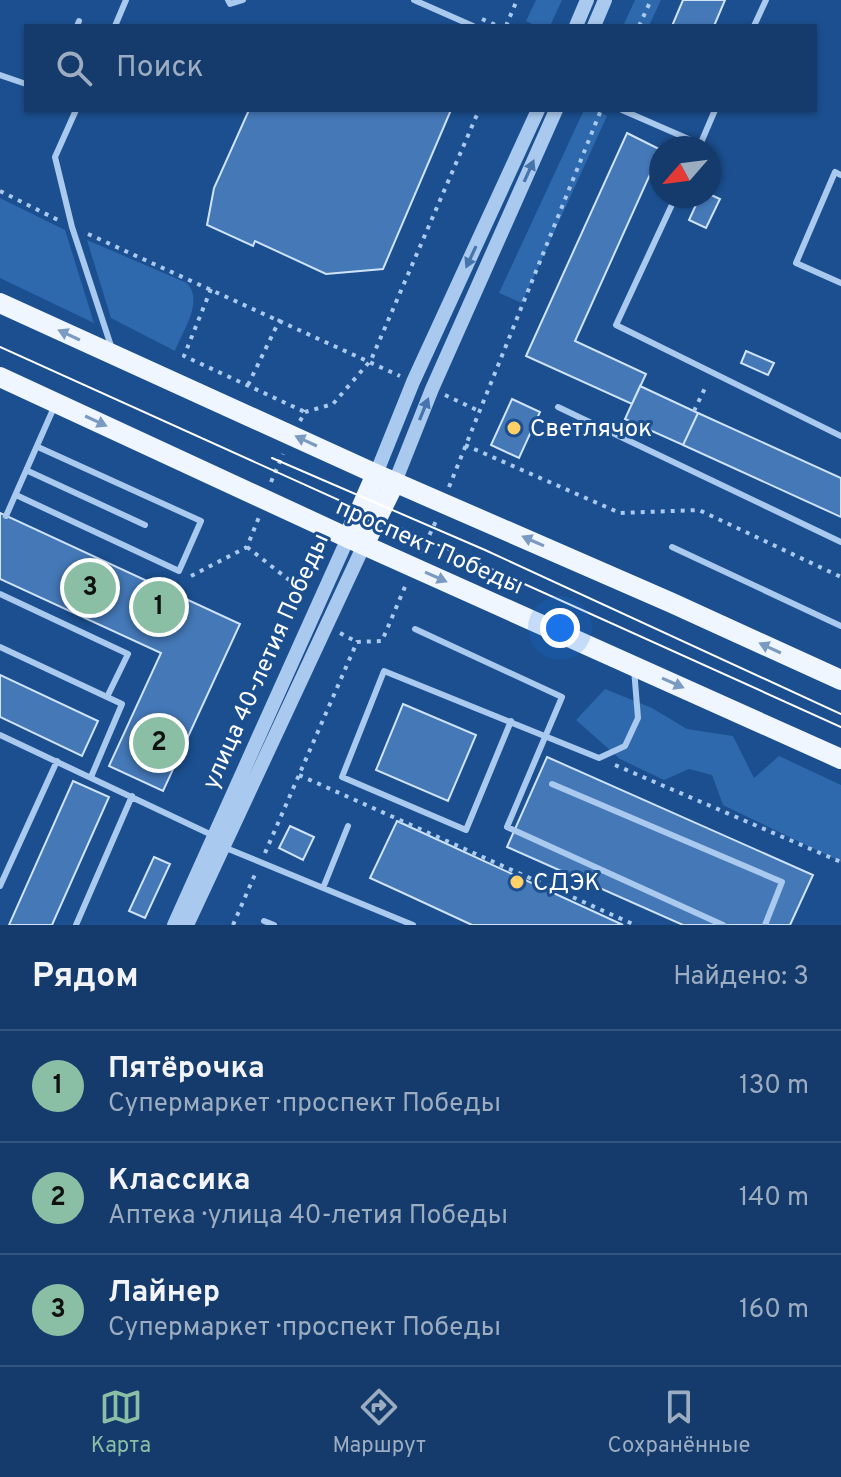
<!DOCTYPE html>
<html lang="ru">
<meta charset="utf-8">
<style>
body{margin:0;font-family:Overpass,sans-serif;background:#1d4271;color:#f1f3f6}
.compass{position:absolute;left:649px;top:136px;width:72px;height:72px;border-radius:50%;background:#143b6b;box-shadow:0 2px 6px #0004;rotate:242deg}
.you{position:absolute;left:560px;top:628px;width:28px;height:28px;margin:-20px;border:6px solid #fff;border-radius:50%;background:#1a73e8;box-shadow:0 0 0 12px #1a73e833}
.badge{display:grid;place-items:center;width:52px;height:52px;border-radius:50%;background:#8abfa5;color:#111;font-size:26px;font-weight:700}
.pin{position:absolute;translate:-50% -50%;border:4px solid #fff;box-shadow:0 2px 8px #0006}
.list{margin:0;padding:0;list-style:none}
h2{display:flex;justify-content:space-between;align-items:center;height:104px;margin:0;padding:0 32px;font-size:34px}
h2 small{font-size:26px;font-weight:400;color:#9dadc1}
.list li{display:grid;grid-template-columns:52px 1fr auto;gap:24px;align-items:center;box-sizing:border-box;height:112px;padding:0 32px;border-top:2px solid #33557e}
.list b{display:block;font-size:30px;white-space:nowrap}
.list p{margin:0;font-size:26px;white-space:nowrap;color:#9dadc1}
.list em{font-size:26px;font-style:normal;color:#9dadc1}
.icon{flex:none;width:44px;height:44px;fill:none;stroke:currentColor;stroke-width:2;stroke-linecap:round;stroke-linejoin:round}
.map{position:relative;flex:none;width:841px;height:925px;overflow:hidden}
.search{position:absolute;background:#143b6b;box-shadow:0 2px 6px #0004;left:24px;right:24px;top:24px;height:88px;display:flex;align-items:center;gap:20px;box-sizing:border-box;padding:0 28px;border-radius:0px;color:#9dadc1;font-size:30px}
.sheet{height:440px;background:#143b6b}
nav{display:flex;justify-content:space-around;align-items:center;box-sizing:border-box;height:112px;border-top:2px solid #33557e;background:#143b6b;font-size:22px;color:#9dadc1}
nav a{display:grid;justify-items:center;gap:4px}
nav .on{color:#8abfa5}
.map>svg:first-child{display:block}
.green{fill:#2e69ad}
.building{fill:#4478b7;stroke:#cfe3fa;stroke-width:2}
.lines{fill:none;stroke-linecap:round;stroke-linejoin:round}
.path{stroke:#a9c9ee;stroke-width:4;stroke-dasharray:4 6;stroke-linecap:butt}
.service{stroke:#a9c9ee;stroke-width:6}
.tertiary{stroke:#a9c9ee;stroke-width:14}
.primary{stroke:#f0f6ff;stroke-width:20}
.tram{stroke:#fff;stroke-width:2}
.oneway{fill:#4674ac}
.oneway2{fill:#7b9ac1}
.poi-dot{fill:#ffd166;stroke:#1b4f8f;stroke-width:3}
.labels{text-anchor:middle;stroke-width:6;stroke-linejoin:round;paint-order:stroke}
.poi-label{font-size:24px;fill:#fff;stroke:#1b4f8f;text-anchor:start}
.street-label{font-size:24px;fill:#fff;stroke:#1b4f8f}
</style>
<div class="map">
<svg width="841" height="925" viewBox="0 0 841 925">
<rect width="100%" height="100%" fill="#1b4f8f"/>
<path class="green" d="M536 0H562L550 26H536L526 21Z
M635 0H661L649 26H623Z
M584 110H595L607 116 522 303 499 293Z
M0 198 65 230 94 323 0 278Z
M87 240 187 283C204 302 183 330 175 351L111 318Z
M605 689 652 708 687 729 733 736 754 778 779 756 841 785V862L723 805 712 775 689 769 664 780 620 759 576 720Z"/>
<path class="building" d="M683 0H725L714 26H672Z
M249 110H451L383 269 326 274 255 241 253 246 207 225 214 188Z
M627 133 661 150 575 341 646 374 632 404 526 356Z
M709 194 720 199 706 228 689 220 700 196H709Z
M746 351 774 363 768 375 741 363Z
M640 386 698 413 683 445 625 419Z
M512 399 540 412 519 458 491 445Z
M698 413 841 478V517L683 445Z
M0 513 240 624 163 791 109 766 161 653 0 579Z
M0 675 98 721 82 756 0 717Z
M403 704 476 735 448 801 376 770Z
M547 757 813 875 790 925H683L507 847Z
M73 781 109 797 52 925H9Z
M397 821 623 925H472L403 893 370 878Z
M290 826 314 837 303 860 279 848Z
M154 857 170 864 145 918 129 911Z"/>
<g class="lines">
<path class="path" d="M482 19 498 26
M506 26 517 0
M639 26 651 0
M0 191 58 220
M88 234 400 376
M211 289 184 356 305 412
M248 385 280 319
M445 395 479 411
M694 411 707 384
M300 421 305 412 333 404 371 360 479 110
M465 445 620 513 699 510 841 577
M271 482 283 454
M449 487 601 110
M247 547 293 583 286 605 297 610
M421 553 436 521
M191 576 247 547 259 517
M340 633 357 642
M615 765 841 862
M299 775 635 925
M265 853 357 642 382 641 407 582
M233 925 256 872"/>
<path class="service" d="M228 0 230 4 243 0
M414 0 473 26
M77 26 79 21
M115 26 126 0
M754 26 766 0
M0 75 26 84
M76 110 55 157 72 227 112 349
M622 110 700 144
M700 145 715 110
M841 175 835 172 796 263 841 283
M676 196 616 325 841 436
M558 407 841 542
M28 471 145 525
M16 495 179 571 201 521 38 447
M6 516 55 405
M672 547 841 626
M0 594 128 654 107 697
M415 629 562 697 507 827 723 925
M0 647 122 704 91 777
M511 721 466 830 342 777 384 671 599 758 625 746 638 718 634 669
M0 735 214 836
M552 784 782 882 765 925
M226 848 413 925
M0 886 57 761
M323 888 348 826
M264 921 274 925
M76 925 132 796"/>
<path class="tertiary" d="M576 26 587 0
M594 26 605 0
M376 474 413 382 538 110
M395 482 432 389 556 110
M174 925 348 538
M187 925 364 545"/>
<path class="primary" d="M0 303 376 474 672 603 841 680
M0 377 348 538 841 759
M348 538 376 474
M364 545 395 482"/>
<path class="tram" d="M0 347 841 727
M272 458 485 550 841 714"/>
</g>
<defs><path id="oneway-solid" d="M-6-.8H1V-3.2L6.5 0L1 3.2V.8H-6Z" transform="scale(2)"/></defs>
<g class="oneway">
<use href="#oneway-solid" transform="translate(529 171) rotate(-66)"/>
<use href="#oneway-solid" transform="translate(471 257) rotate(115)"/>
<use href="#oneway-solid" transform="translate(424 409) rotate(-68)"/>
</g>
<g class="oneway2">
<use href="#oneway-solid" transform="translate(69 335) rotate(-155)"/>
<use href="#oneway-solid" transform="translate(96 421) rotate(25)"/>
<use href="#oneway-solid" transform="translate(306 441) rotate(-155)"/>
<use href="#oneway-solid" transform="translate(533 541) rotate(-156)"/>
<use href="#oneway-solid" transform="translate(436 577) rotate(24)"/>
<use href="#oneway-solid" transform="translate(770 648) rotate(-155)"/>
<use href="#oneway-solid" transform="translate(673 683) rotate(24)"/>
</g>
<g class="poi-dot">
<circle cx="514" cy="428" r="8"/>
<circle cx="517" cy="882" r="8"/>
</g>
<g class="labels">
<g class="poi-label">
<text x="530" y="436">Светлячок</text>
<text x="533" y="890">СДЭК</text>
</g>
<g class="street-label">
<text transform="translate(430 546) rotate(24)" y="8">проспект Победы</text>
<text transform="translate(265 661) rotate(-66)" y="8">улица 40-летия Победы</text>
</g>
</g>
</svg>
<svg class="compass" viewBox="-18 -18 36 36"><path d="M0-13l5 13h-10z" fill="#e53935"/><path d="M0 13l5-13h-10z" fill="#9dadc1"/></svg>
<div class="you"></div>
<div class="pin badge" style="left:159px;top:607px">1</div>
<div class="pin badge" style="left:159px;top:743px">2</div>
<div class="pin badge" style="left:90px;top:588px">3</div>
<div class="search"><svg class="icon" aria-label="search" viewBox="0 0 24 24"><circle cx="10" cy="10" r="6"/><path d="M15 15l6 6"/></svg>Поиск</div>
</div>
<section class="sheet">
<h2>Рядом<small>Найдено: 3</small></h2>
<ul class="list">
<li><span class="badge">1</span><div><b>Пятёрочка</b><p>Супермаркет · проспект Победы</p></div><em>130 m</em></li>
<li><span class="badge">2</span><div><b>Классика</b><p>Аптека · улица 40-летия Победы</p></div><em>140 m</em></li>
<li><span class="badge">3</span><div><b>Лайнер</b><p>Супермаркет · проспект Победы</p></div><em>160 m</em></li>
</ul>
</section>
<nav>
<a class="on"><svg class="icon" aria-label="map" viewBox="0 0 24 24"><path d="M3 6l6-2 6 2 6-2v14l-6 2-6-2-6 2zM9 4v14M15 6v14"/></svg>Карта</a>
<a><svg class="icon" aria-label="directions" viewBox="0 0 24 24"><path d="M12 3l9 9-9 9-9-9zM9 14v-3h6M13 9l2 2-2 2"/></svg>Маршрут</a>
<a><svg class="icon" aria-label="saved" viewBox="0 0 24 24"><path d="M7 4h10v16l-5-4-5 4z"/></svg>Сохранённые</a>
</nav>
